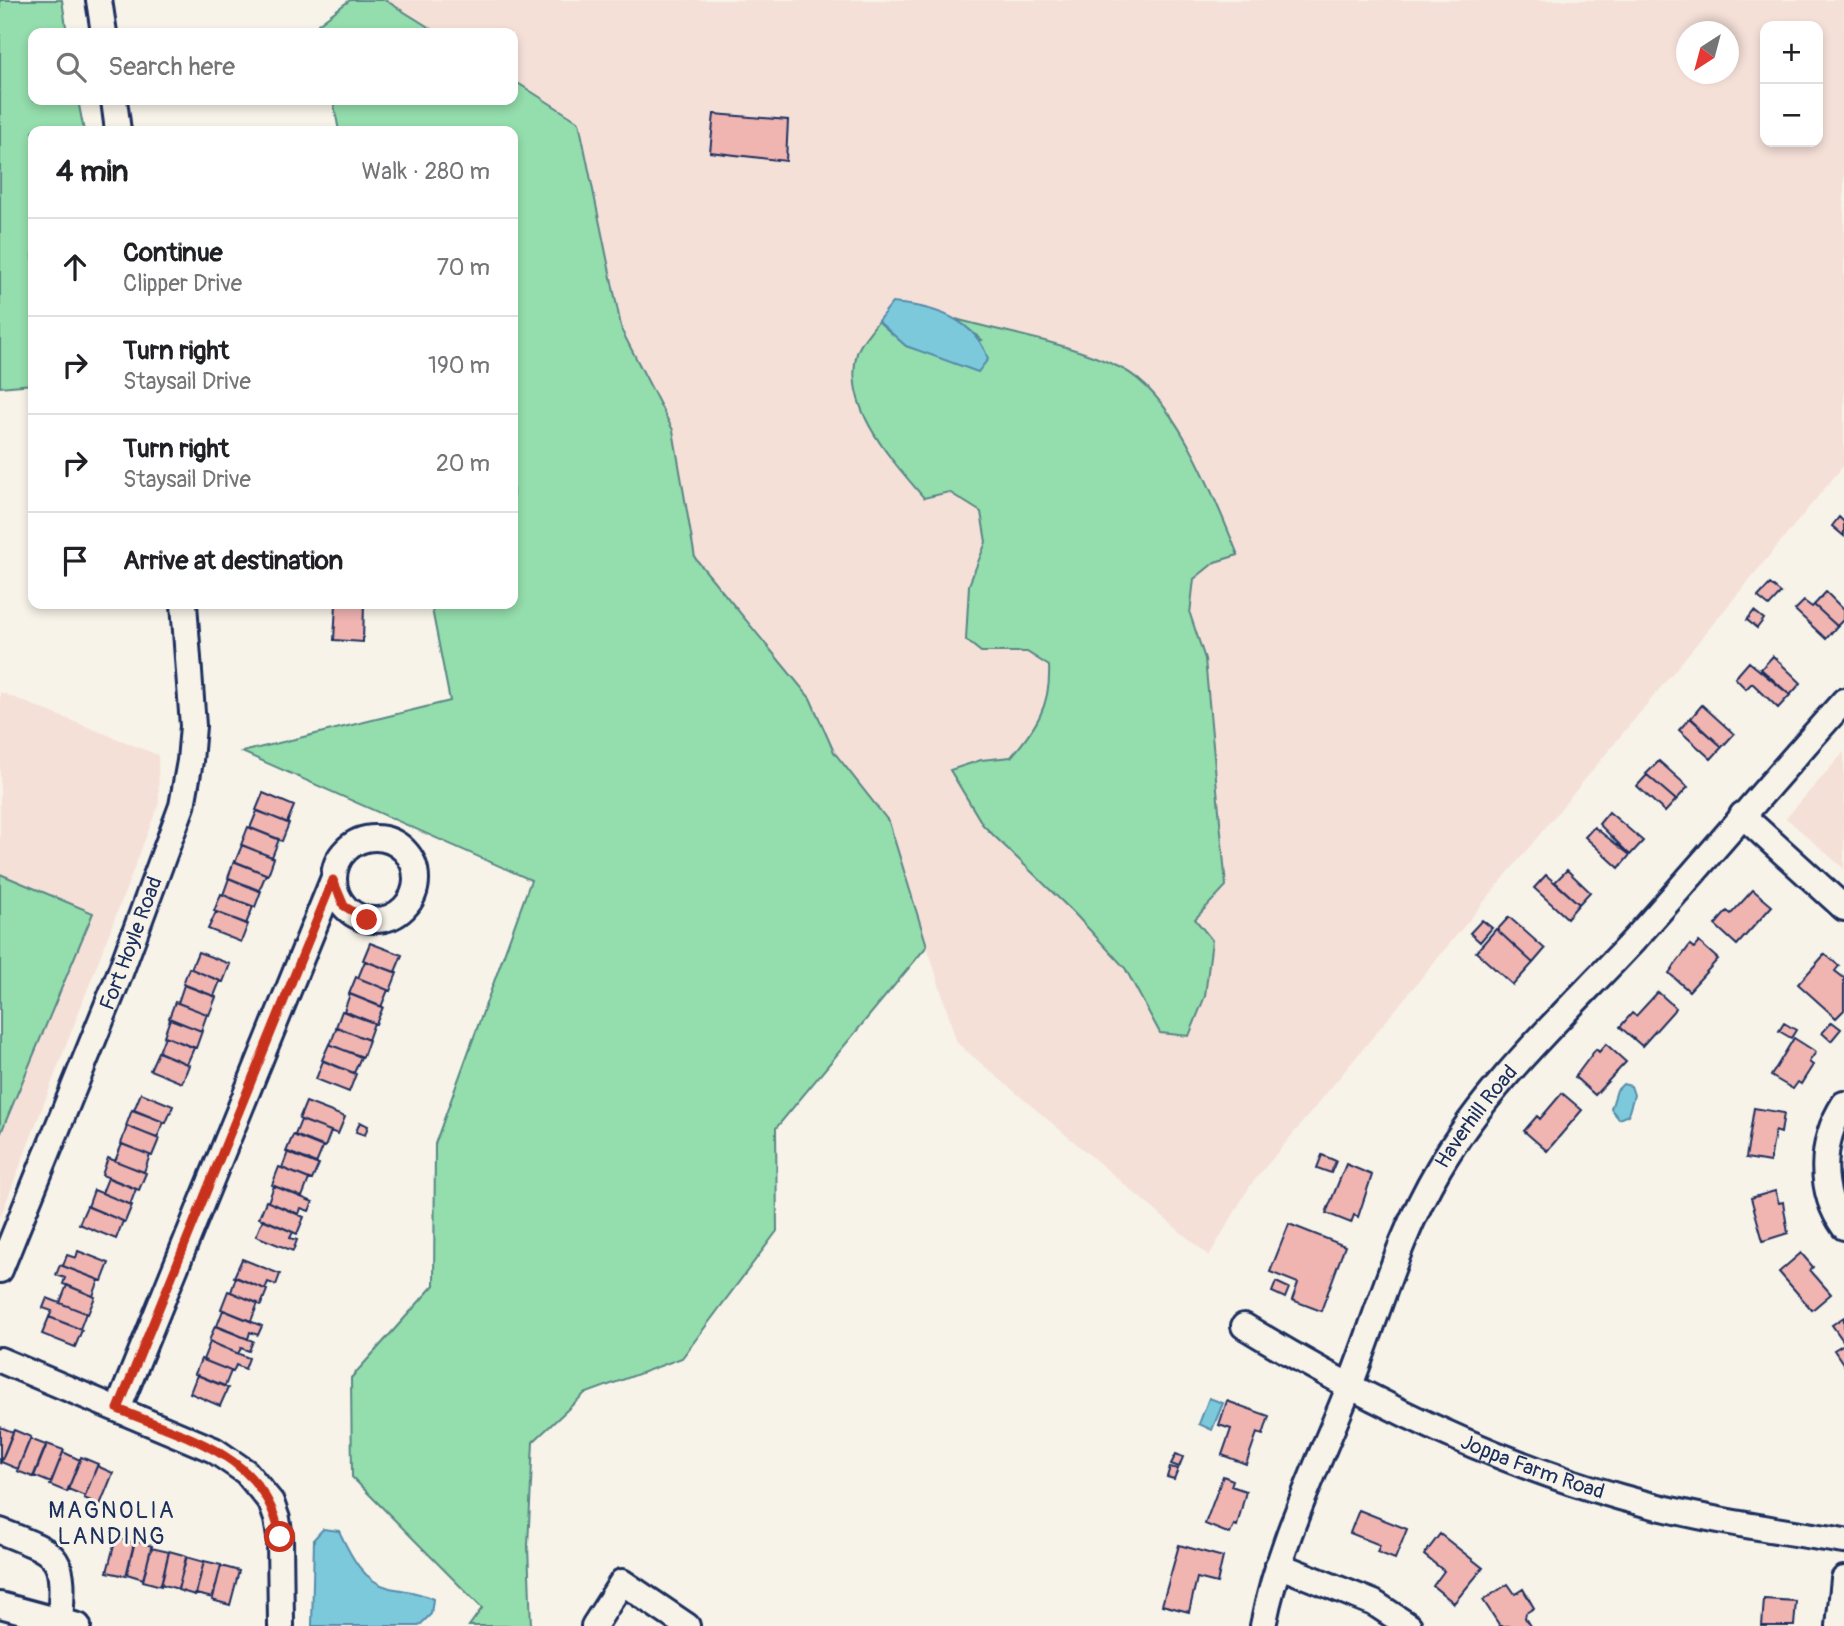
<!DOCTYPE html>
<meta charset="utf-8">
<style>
body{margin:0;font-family:Pangolin,sans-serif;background:#f2f2f2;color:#202124}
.controls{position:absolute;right:21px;top:21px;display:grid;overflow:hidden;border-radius:14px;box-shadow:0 4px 10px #0003}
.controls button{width:63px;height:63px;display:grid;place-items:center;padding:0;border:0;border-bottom:2px solid #e0e0e0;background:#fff;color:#202124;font:35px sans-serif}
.compass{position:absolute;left:1676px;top:21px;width:63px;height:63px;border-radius:50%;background:#fff;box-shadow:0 4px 10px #0003;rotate:216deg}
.stop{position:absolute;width:21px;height:21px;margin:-16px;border:5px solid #c8321e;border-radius:50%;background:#fff}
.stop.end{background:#c8321e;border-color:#fff;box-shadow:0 2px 7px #0008}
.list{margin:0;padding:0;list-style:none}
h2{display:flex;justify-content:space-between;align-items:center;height:91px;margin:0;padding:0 28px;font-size:30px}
h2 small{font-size:23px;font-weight:400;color:#757577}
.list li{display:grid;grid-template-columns:46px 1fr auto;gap:21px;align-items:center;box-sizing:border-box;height:98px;padding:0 28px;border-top:2px solid #e0e0e0}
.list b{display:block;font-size:26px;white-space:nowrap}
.list p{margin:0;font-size:23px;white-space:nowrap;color:#757577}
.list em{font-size:23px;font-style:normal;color:#757577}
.icon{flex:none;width:38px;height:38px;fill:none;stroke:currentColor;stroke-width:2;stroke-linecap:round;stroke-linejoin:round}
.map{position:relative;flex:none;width:1844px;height:1626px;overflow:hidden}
.search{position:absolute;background:#fff;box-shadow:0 4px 10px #0003;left:28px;top:28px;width:490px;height:77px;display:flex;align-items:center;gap:18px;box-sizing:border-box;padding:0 24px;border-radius:14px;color:#757577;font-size:26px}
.panel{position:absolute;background:#fff;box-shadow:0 4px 10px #0003;left:28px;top:126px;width:490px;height:483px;border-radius:14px}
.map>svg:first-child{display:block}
.built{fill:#f5e0d8;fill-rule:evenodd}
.green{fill:#94ddac;stroke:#588685;stroke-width:2}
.water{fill:#7dc9dc;stroke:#568baa;stroke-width:2}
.building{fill:#f0b4b1;stroke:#1b2f5e;stroke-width:2}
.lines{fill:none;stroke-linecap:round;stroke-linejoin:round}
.minor-casing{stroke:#1b2f5e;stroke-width:30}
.minor{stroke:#f7f3e8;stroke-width:24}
.route{stroke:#c8321e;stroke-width:9}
.labels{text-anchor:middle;stroke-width:6;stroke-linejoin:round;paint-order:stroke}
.street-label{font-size:21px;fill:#1b2f5e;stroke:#f7f3e8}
.neighbourhood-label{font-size:23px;letter-spacing:2px;fill:#1b2f5e;stroke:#f7f3e8}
</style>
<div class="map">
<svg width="1844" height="1626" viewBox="0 0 1844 1626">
<rect width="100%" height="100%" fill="#f7f3e8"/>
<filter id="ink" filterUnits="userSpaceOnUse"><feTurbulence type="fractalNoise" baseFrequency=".0143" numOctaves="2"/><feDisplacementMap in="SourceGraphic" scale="14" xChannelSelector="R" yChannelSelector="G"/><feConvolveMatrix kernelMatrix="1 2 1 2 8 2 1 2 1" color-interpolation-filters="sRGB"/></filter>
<g filter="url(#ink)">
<path class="built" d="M385 0H1844V465L1250 1186 1209 1256 957 1043 889 822 834 752 810 698 695 558 673 430 622 331 579 122 513 80V33H438ZM1765 26H1818V142H1765ZM1686 32H1728V74H1686Z
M0 692 158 755 159 803 0 1218Z
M1844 752V869L1786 818Z"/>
<path class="green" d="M0 0H62L67 33H33V100H78L84 131H33V384L0 387Z
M350 0H385L438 33H320L318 24Z
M513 80 579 122 622 331 673 430 695 558 810 698 834 752 889 822 927 946 776 1128 777 1231 682 1358 584 1394 533 1442 528 1546 531 1626H469L482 1608 352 1477 351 1378 434 1285 435 1144 531 880 242 752 450 701 431 604H513V131H339L333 100H513Z
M956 319C1010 334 1070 343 1121 368 1177 396 1215 499 1238 555L1215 562 1194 579 1190 614 1205 659 1226 886 1195 919 1212 940 1205 996 1189 1036 1160 1033 1125 968 1074 913 983 825 950 770 981 760 1011 757C1036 728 1051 705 1049 666L1027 652H981L966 640 969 585 986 542 981 512 949 492 924 498C892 460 842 408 857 353 860 342 872 330 878 321L906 346 939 357 982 340Z
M0 874 93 913 0 1135Z"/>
<path class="water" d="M892 303C932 306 975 318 988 359L978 372 906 346 878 321Z
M1623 1084 1631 1086 1634 1095 1628 1115 1619 1119 1611 1109 1617 1090Z
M1209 1398 1223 1403 1212 1430 1199 1424Z
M323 1529 339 1531C350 1554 362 1581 390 1588 406 1591 418 1592 433 1599L431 1614 419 1626H312L314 1539Z"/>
<path class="building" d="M714 114 788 120 786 161 710 152Z
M1839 517 1844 522V536L1832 526Z
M1770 584 1781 593 1769 606 1758 597Z
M1826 592 1844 610V619L1837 626 1814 605Z
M1804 601 1812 607 1814 605 1837 626 1826 639 1795 610Z
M336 604H364L363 642 334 640Z
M1754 611 1764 619 1757 628 1747 620Z
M1773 656 1801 683 1790 695 1761 669Z
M1749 662 1790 695 1778 708 1752 683 1746 689 1735 678Z
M1702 705 1734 734 1722 747 1691 718Z
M1690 718 1722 747 1711 759 1679 730Z
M1659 761 1688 787 1676 800 1646 774Z
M1647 775 1676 800 1665 812 1637 786Z
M263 793 294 806 287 823 256 810Z
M257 811 289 823 282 841 250 828Z
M1609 812 1643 841 1630 855 1599 824Z
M248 827 279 839 272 857 241 845Z
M1594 827 1630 855 1619 868 1585 837Z
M242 845 274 858 268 875 235 862Z
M234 861 266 874 259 891 228 878Z
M1567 870 1590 892 1579 904 1555 882Z
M1546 875 1579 904 1567 918 1534 888Z
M229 878 261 891 255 907 223 895Z
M1753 890 1772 906 1737 945 1715 925 1727 911 1731 914Z
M221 894 253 907 246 924 214 911Z
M216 912 248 924 241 942 208 929Z
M1509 917 1545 949 1533 963 1497 930Z
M1482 920 1492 928 1480 942 1470 933Z
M1496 929 1533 963 1513 985 1476 952Z
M1699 942 1718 959 1689 991 1669 973 1690 945 1694 948Z
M370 943 402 955 395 972 363 960Z
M198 952 230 964 223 982 191 969Z
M1825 954 1839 966 1835 971 1844 978V1010L1836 1018 1798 984Z
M365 961 397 973 390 991 358 978Z
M189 968 220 981 214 996 183 984Z
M356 977 388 990 381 1007 349 994Z
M184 985 216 997 209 1015 178 1003Z
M1658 992 1676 1008 1642 1046 1620 1027 1632 1013 1636 1016Z
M350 994 383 1007 376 1024 344 1011Z
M175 1002 207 1014 201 1031 169 1018Z
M342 1011 374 1023 368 1040 336 1027Z
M170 1019 202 1031 196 1048 164 1036Z
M1832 1022 1841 1029 1831 1041 1822 1033Z
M1784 1023 1796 1030 1791 1038 1779 1031Z
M337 1027 369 1040 363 1057 330 1045Z
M165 1036 194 1048 187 1064 159 1052Z
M1794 1038 1816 1052 1809 1062 1813 1065 1801 1084 1798 1082 1793 1089 1771 1076Z
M329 1044 361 1057 354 1073 322 1060Z
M1606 1044 1626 1062 1595 1095 1575 1077 1596 1049 1599 1052Z
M158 1052 189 1065 182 1083 150 1070Z
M323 1061 356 1074 349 1092 316 1079Z
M141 1093 173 1106 166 1123 134 1110Z
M1562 1093 1582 1110 1547 1151 1524 1131 1537 1116 1540 1119Z
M306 1102 345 1117 338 1134 299 1119Z
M1754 1108 1784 1113 1781 1133 1775 1131 1770 1162 1746 1158Z
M132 1110 164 1122 157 1138 126 1126Z
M301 1120 331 1131 325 1147 295 1135Z
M360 1122 368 1126 365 1135 356 1132Z
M127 1126 159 1139 152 1156 121 1144Z
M293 1135 323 1147 316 1164 286 1152Z
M122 1144 150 1155 144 1172 115 1161Z
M288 1152 319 1164 312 1180 282 1168Z
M1322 1155 1336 1161 1331 1173 1317 1168Z
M108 1158 146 1173 139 1190 102 1175Z
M1346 1164 1372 1175 1358 1217 1354 1215 1351 1223 1326 1213Z
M279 1167 309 1179 302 1197 272 1185Z
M108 1178 136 1189 130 1205 102 1193Z
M274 1186 313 1202 309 1211 301 1208 299 1214 268 1202Z
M94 1190 132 1205 125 1222 88 1207Z
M1775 1191 1779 1203 1783 1202 1788 1233 1763 1241 1751 1198Z
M266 1201 304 1217 297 1234 259 1218Z
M87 1206 123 1221 116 1239 79 1224Z
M263 1219 293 1232 290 1238 297 1240 293 1251 256 1236Z
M1289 1224 1345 1246 1321 1311 1292 1300 1298 1283 1270 1272Z
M78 1251 109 1263 102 1281 63 1266 67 1255 76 1258Z
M1801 1253 1813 1267 1810 1270 1831 1294 1812 1310 1779 1272Z
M242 1259 280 1274 276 1285 268 1282 265 1289 234 1277Z
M60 1265 99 1280 93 1296 63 1284 65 1278 56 1275Z
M236 1277 267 1290 261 1305 231 1292Z
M1276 1282 1289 1288 1285 1298 1272 1292Z
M67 1285 95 1297 88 1314 60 1303Z
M228 1291 258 1303 251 1321 221 1309Z
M47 1298 86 1313 80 1329 49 1317 52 1311 43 1308Z
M223 1310 262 1326 258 1335 250 1332 248 1339 217 1326Z
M49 1317 82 1330 75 1347 42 1334Z
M1844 1317V1342L1832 1325Z
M215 1326 253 1341 249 1351 241 1348 238 1354 209 1341Z
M210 1342 249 1358 245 1369 236 1365 233 1372 203 1360Z
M1844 1344V1365L1834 1350Z
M201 1359 231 1371 225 1386 195 1374Z
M197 1375 228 1388 220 1406 190 1393Z
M1227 1401 1269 1416 1263 1435 1257 1433 1246 1464 1222 1455 1231 1429 1219 1425Z
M0 1427 13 1432 0 1464Z
M14 1430 31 1437 18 1469 1 1462Z
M30 1439 46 1445 33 1477 17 1471Z
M47 1444 64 1450 51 1483 34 1476Z
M63 1452 80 1460 67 1492 50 1485Z
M1176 1454 1183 1457 1179 1467 1171 1464Z
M81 1457 98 1464 85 1496 68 1489Z
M97 1466 113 1473 100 1505 84 1498Z
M1170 1467 1178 1469 1174 1479 1167 1477Z
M1223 1476 1233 1480 1231 1486 1246 1491 1237 1526 1234 1525 1230 1534 1205 1524Z
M1359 1510 1407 1529 1395 1559 1377 1552 1380 1545 1350 1533Z
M1440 1534 1483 1568 1454 1603 1433 1586 1444 1571 1424 1555Z
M116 1538 134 1543 126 1576 107 1572Z
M135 1541 152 1546 143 1579 127 1574Z
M1179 1545 1223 1557 1217 1583 1197 1578 1189 1612 1162 1605Z
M151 1548 169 1552 161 1586 143 1581Z
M169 1551 187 1556 178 1589 161 1584Z
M186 1557 204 1562 195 1595 178 1590Z
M204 1561 221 1565 213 1598 196 1594Z
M221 1566 239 1571 230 1605 212 1600Z
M1508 1584 1515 1594 1523 1589 1534 1608 1526 1613 1525 1618 1530 1626H1500L1483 1600Z
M1764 1599 1796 1601 1794 1626H1762Z"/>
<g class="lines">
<defs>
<g id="minor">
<path d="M99 0 104 33"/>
<path d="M114 100 118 131"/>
<path d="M1742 815 1844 908"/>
<circle cx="375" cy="879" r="41"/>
<path d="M1844 1104C1820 1141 1818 1191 1844 1227"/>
<path id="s1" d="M0 1270 117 981 182 806 190 761 193 726 184 604"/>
<path id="s2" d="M1244 1326C1362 1398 1486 1459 1620 1497 1693 1518 1769 1529 1844 1541"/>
<path d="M0 1360 214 1450 246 1472 271 1502 277 1519 280 1537 281 1626"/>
<path d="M118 1409 333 880"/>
<path d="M0 1531C61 1555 65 1554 60 1621"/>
<path d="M1278 1565 1374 1603 1409 1626"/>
<path d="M0 1605 78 1626"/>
<path d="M594 1626 622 1582 687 1626"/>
<path id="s3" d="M1263 1626C1279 1543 1317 1468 1348 1390 1378 1315 1397 1239 1439 1168 1490 1081 1566 1013 1634 940 1705 861 1773 780 1844 701"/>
<path d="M1839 1626 1844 1579"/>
</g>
</defs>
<use href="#minor" class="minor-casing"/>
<use href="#minor" class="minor"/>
</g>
</g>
<g class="lines" filter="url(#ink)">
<path class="route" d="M280 1537C266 1454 186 1438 118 1409L333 880 344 906 367 920"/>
</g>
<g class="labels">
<g class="street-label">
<text dy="7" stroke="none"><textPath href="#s1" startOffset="352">Fort Hoyle Road</textPath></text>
<text dy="7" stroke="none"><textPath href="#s3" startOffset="555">Haverhill Road</textPath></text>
<text dy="7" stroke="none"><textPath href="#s2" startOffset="322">Joppa Farm Road</textPath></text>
</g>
<g class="neighbourhood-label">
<text x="112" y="1518">MAGNOLIA<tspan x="112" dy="26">LANDING</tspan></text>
</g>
</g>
</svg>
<div class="controls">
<button>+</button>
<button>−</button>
</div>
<svg class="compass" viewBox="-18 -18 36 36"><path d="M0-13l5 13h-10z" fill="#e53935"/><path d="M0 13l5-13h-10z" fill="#757577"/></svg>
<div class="stop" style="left:280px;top:1537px"></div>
<div class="stop end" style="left:367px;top:920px"></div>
<div class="search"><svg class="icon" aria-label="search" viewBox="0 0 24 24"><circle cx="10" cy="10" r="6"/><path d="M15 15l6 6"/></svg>Search here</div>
<section class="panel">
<h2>4 min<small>Walk · 280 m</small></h2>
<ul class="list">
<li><svg class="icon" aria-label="ahead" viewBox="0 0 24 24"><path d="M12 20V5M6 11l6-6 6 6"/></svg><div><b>Continue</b><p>Clipper Drive</p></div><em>70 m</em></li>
<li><svg class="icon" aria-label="right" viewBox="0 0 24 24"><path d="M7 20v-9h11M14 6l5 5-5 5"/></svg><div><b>Turn right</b><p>Staysail Drive</p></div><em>190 m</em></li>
<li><svg class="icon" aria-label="right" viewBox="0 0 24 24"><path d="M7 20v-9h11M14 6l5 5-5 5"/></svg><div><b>Turn right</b><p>Staysail Drive</p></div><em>20 m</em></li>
<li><svg class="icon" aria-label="arrive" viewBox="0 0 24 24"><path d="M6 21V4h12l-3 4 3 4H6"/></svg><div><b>Arrive at destination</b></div></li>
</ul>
</section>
</div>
